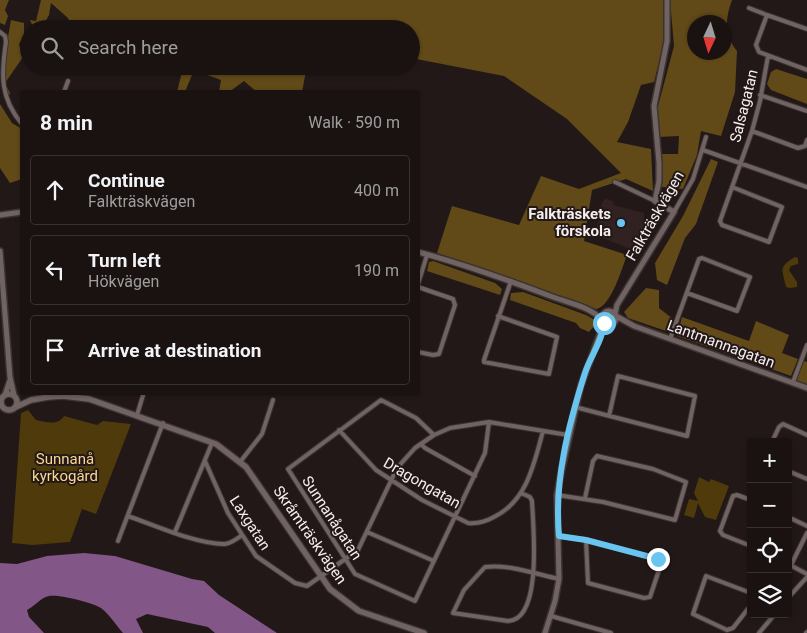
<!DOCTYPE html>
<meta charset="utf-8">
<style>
body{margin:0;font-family:Roboto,sans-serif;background:#27201f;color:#f1f3f6}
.controls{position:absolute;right:15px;bottom:15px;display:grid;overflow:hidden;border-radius:5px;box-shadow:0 1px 4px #0004}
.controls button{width:45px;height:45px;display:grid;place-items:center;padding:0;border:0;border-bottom:1px solid #383231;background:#1a1211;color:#f1f3f6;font:25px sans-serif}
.compass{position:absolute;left:687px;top:15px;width:45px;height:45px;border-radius:50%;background:#1a1211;box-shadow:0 1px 4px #0004;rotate:184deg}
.stop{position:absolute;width:15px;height:15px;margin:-11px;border:4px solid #69c4f0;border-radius:50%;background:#fff}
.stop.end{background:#69c4f0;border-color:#fff;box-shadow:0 1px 5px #0008}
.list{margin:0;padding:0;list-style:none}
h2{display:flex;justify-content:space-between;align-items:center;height:65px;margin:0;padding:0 20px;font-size:21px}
h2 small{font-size:16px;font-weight:400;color:#9f9e9f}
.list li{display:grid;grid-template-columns:32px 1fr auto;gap:15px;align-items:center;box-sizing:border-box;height:70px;margin:0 10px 10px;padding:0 10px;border:1px solid #383231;border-radius:5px}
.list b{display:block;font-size:19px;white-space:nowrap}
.list p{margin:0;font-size:16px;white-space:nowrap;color:#9f9e9f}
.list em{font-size:16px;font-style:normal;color:#9f9e9f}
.icon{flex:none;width:28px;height:28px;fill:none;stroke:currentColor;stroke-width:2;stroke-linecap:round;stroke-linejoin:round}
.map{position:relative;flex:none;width:807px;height:633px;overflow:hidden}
.search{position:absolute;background:#1a1211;box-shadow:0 1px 4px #0004;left:20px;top:20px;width:400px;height:55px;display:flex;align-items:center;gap:12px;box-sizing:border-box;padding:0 18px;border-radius:28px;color:#9f9e9f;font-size:19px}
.panel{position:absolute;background:#1a1211;box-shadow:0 1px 4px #0004;left:20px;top:90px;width:400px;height:305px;border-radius:5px}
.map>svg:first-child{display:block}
.built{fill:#312120}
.green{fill:#4e3a0a}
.forest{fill:#614a18;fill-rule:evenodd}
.water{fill:#825687}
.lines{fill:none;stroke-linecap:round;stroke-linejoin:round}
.minor-casing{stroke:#3a3333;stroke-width:6}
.tertiary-casing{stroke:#3a3333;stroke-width:8}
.secondary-casing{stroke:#3a3333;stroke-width:8}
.minor{stroke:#706362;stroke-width:4}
.tertiary{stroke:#706362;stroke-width:5}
.secondary{stroke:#706362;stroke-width:5.5}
.route{stroke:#69c4f0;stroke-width:6}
.poi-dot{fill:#69c4f0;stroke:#221817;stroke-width:2}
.labels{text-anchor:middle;stroke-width:4;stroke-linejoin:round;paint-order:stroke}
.street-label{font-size:15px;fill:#f5eeed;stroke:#221817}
.poi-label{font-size:15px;font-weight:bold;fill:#f5eeed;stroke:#221817;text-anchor:end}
.park-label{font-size:15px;fill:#fad690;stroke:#221817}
</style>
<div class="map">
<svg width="807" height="633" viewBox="0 0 807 633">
<rect width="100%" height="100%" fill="#221817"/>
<path class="built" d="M605 198 614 202 613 205 644 213V227L630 249 593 234 599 220 595 217Z"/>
<path class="green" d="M795 257 798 258V264L791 266 789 270 797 282V287L790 288 786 287C782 269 778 267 795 257Z
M28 410 36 420C46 422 58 426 64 416L97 425 103 421 131 424 96 514 82 509 70 542 32 545 12 543 21 413Z
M699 477 709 482 711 479 729 486 716 520 705 517 698 503 694 518 684 515 689 499 698 501 694 493Z"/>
<path class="forest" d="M0 0H9L5 10 8 16 5 25 0 23Z
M41 0H665L663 46 654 82 641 85 628 122 617 142 651 149 653 191 626 179 592 190 584 241 627 255C622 268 611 307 596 309L437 253 452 206 519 225 541 176 579 189 621 173 567 119 504 76 411 58V29H179L160 25 158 29H72L68 18 51 3 49 15 41 29H34L30 20 36 21Z
M670 0H732C725 19 724 35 737 51L735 92 721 136 701 131 697 155 683 189 662 187 661 154H678L679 136 658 137 657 110 674 46ZM694 22H724V52H694Z
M11 20 24 23V37L19 44 23 57 5 83 10 93 7 102 1 78Z
M178 66H307L302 92H257L244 81 229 92H219L221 80 194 70 185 92H177L182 72Z
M776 69 807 79V104L771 90 767 84 771 72Z
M0 104 12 123 22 129V179L10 183 0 168Z
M711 159 718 162 696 224 685 238 667 285 657 280 655 263 683 216Z
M433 261 495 283 502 289 500 295 427 271 429 262Z
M646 288 659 290V308L673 319 666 331 628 318 624 312Z
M523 292 586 315 595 320 594 326 589 332 580 328 576 323 510 300 511 293Z
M682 317 749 341 756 321 789 335 782 353 798 359 791 376 677 336Z
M804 361 807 362V386L796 381Z"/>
<path class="water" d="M84 553 115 556 192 579 204 581 219 595 277 633H215L208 627 147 614 136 619 143 633H123C116 625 110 615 101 608 94 603 59 594 49 596 40 598 34 607 27 610L29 617 44 633H0V563L17 564 47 556Z"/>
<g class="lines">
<defs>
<path id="minor" d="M749 8 767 15
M807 29 767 15 756 45 759 52 807 70
M0 32 5 36 6 42C1 75 0 98 22 124
M64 92 68 81
M760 95 807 111
M752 131 798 148 805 146 807 140
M703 150 807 187
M615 182 655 201
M732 187 782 207 769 242 722 225 720 221 752 131 760 101 768 56
M674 212 693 179 706 137
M418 284 427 255
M418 287 453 299 455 305 439 354 433 355 418 352
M498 316 557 337 549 374 484 362V360L511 281
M670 339 699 259 702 258 750 277 737 311 687 293
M793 382 807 345
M575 407 687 436 695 396 618 376 609 416
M137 415 144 392
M339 430 376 470 422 500 468 523C478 524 485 522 494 517 527 501 534 464 543 431
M434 435 416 418 381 400 288 469 355 574 415 601 485 453 489 422
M772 442 779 427 783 424 807 435
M421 444 425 448 475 476
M205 461 228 513 256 556 295 583 307 586 358 550 397 468 415 448 434 435 450 428 489 422 568 435
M240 462 262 434 273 400
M788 471 807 479
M521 493 530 497 532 501C533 525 543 620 508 621L453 613 464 590 485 567C509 564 536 574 559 579
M557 495 603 502 675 520 686 482 653 469 597 456 593 461 585 498
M751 500 737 495 733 496 720 531 723 535 751 546
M128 516C154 525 199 545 225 544 232 543 237 539 242 535
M788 517 807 526
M175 532 212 443
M367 532 434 561
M559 536 586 540 658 559 661 564 650 597 644 598 588 583 586 540
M118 541 163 423
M788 564 807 574
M791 565 807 533
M751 593 706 576 693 614 727 630 733 628 751 605
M788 598 807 577
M551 616 611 633
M759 633 775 614
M806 633 807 632"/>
<path id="tertiary" d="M0 215 22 212
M0 251 10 377 14 395
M418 252C464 264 508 280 553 297 569 303 591 307 602 320
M602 318a7 7 0 1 1 14 0a7 7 0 1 1-14 0Z
M615 314 617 305 674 212 655 201 659 181V163L654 106 667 41V0
M616 316 634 326 807 388
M5 395 10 380
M545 633 555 601 559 579 557 495 561 473 581 385 604 323"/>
<path id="secondary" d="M1 402a8 8 0 1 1 16 0a8 8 0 1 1-16 0Z
M16 407 31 400 48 397 63 396 89 399 216 444 246 467 330 589 359 611 424 633"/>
</defs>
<use href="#minor" class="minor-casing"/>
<use href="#tertiary" class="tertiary-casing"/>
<use href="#secondary" class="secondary-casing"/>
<use href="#minor" class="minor"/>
<use href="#tertiary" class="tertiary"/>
<use href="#secondary" class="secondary"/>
</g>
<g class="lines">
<path class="route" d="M604 323C603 340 590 357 585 373 568 426 554 481 559 536L586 540 658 559"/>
</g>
<circle class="poi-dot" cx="621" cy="223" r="5"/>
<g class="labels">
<g class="street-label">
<text transform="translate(744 106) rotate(-76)" y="5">Salsagatan</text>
<text transform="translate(655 216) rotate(-60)" y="5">Falkträskvägen</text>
<text transform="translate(721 344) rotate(20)" y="5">Lantmannagatan</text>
<text transform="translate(422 483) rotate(30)" y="5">Dragongatan</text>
<text transform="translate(332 518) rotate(57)" y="5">Sunnanågatan</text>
<text transform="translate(250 523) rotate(57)" y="5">Laxgatan</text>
<text transform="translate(310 535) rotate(55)" y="5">Skråmträskvägen</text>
</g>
<g class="poi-label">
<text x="611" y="219">Falkträskets<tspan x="611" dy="17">förskola</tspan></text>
</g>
<g class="park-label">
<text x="65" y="464">Sunnanå<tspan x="65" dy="17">kyrkogård</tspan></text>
</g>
</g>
</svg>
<div class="controls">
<button>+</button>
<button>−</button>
<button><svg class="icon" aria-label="locate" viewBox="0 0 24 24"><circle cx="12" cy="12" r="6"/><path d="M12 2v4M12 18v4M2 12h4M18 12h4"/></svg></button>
<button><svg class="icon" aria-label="layers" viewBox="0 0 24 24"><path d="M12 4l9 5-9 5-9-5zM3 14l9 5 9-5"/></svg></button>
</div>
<svg class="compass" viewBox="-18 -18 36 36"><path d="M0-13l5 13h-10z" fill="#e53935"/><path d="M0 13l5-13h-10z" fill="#9f9e9f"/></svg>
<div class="stop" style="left:604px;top:323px"></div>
<div class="stop end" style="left:658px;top:559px"></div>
<div class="search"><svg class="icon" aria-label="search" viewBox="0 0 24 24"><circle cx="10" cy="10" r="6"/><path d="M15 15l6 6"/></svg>Search here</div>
<section class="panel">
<h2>8 min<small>Walk · 590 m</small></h2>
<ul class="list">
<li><svg class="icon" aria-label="ahead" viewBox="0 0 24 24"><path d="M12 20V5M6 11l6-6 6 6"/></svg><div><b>Continue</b><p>Falkträskvägen</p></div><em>400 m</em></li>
<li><svg class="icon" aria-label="left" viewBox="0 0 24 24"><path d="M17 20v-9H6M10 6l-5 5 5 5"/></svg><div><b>Turn left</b><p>Hökvägen</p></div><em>190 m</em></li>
<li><svg class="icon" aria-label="arrive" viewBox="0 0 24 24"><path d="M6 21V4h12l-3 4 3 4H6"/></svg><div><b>Arrive at destination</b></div></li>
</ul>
</section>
</div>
